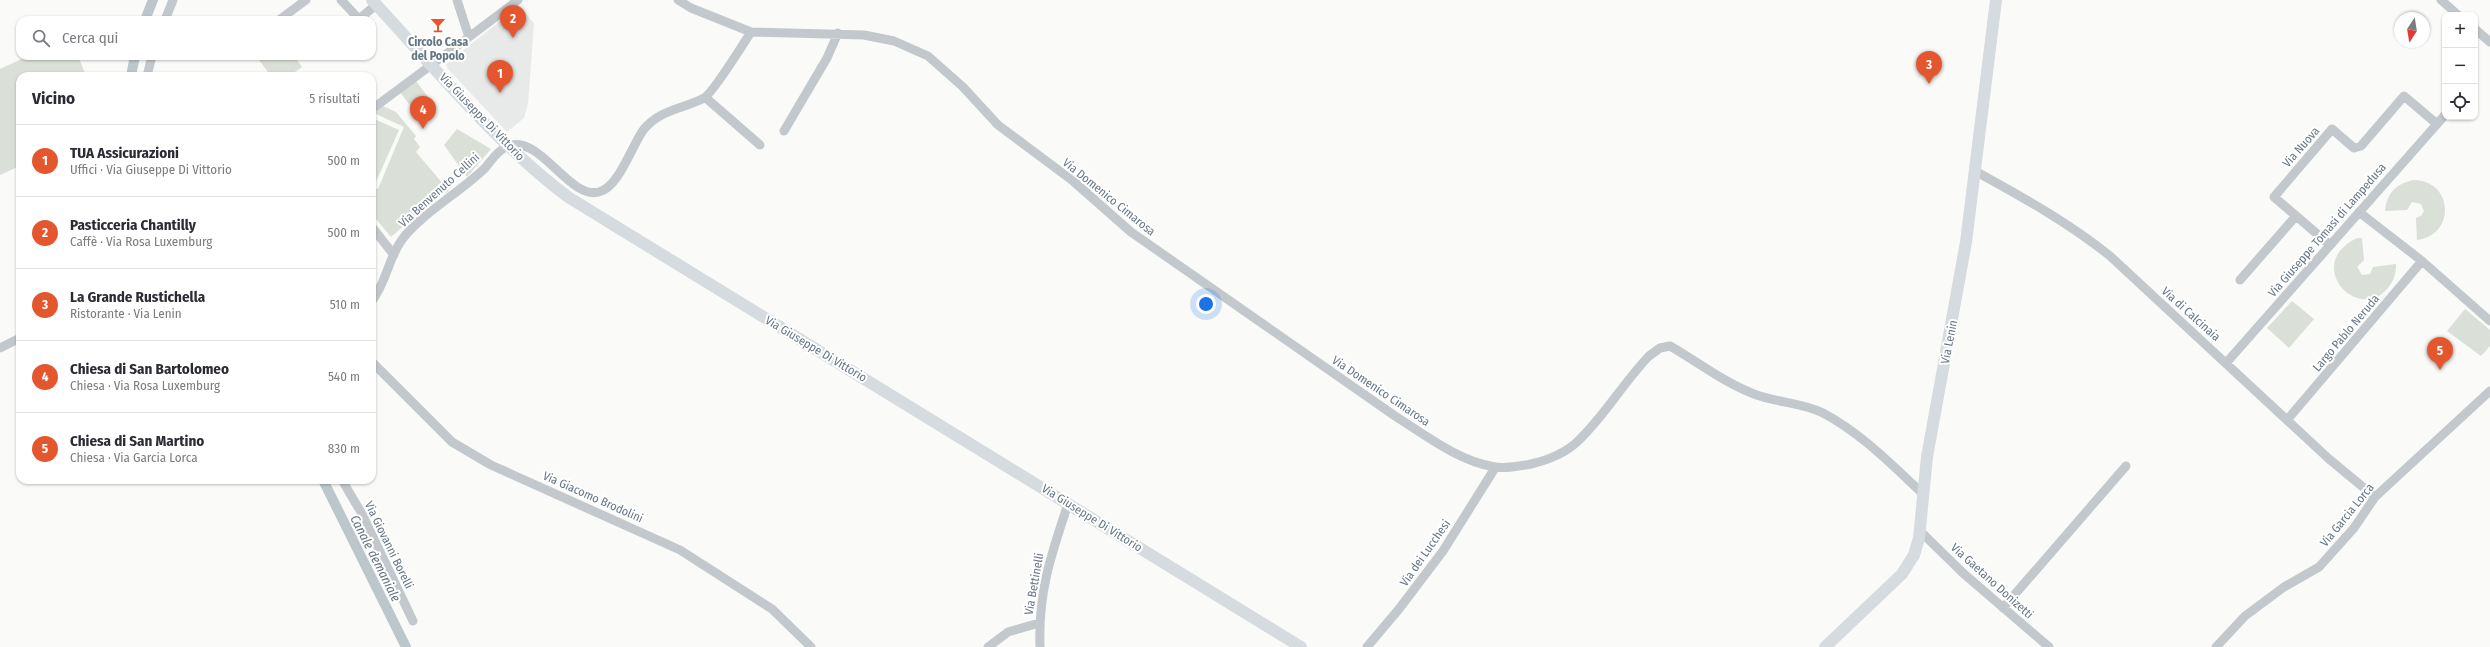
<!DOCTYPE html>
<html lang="it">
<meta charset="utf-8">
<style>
body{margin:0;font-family:"Fira Sans Condensed",sans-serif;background:#f2f2f3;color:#2b2b33}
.controls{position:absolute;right:12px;top:12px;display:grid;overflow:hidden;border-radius:8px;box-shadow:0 1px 3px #0004}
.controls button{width:36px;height:36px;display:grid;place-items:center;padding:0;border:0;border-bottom:1px solid #e1e1e2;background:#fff;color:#2b2b33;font:20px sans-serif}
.compass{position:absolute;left:2394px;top:12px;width:36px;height:36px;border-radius:50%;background:#fff;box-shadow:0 1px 3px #0004;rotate:192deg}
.you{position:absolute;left:1206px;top:304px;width:14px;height:14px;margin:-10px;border:3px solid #fff;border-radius:50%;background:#1a73e8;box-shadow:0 0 0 6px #1a73e833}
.badge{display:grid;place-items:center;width:26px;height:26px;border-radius:50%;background:#e4572e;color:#fff;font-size:13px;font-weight:700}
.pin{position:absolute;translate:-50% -33px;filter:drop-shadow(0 1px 2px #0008)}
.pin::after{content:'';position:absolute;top:21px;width:14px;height:12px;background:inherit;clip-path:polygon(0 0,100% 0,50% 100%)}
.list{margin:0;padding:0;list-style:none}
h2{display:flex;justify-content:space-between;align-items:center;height:52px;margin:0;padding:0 16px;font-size:17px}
h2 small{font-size:13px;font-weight:400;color:#7c7c81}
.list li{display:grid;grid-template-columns:26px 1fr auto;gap:12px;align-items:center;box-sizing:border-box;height:72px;padding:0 16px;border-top:1px solid #e1e1e2}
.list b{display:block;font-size:15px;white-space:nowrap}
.list p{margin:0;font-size:13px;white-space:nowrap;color:#7c7c81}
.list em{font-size:13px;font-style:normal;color:#7c7c81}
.icon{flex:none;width:22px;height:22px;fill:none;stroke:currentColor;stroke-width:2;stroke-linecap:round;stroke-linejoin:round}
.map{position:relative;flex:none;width:2490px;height:647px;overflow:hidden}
.search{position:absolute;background:#fff;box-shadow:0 1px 3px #0004;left:16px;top:16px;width:360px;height:44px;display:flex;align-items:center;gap:10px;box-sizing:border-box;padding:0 14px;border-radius:12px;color:#7c7c81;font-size:15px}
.panel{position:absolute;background:#fff;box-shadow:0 1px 3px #0004;left:16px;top:72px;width:360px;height:412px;border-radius:12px}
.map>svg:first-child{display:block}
.built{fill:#e8e9e9}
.green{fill:#dadfd7}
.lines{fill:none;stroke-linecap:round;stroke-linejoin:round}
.canal{stroke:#bbc7cb;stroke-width:10}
.street{stroke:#c3c8cc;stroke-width:9}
.secondary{stroke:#d6dbdf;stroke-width:12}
.labels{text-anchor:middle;stroke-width:4;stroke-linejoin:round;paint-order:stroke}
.poi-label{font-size:12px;font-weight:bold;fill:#657683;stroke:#fff}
.street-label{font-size:12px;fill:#657683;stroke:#fff}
.water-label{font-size:13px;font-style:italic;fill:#60757c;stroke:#fff}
</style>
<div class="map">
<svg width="2490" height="647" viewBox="0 0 2490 647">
<rect width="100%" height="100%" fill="#fafaf8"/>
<path class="built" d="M519 6 534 23 528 104 524 118 507 132 448 69 446 64Z"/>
<path class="green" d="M28 56H78L86 76H20V166L0 175V69Z
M256 56H294L302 67 289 76H271Z
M416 81 431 101 415 112 400 92Z
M383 106 396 112 416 136 414 139 420 147 416 152 449 191 429 203 424 202 419 207V212L391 237 372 214V187L378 189 404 127 374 113Z
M372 118 399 130 375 184 372 182Z
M457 129 491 149 467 177 444 145Z
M2413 180C2454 180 2456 235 2417 240L2416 218 2421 216 2424 211 2421 204 2412 202 2407 210 2385 211C2387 193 2396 184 2413 180Z
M2357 238H2362L2364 260 2357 267 2362 275 2370 274 2373 267 2396 264C2396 274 2394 281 2387 289 2357 323 2303 264 2357 238Z
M2292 301 2314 319 2289 348 2267 328Z
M2465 309 2490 330V346L2481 356 2447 331Z"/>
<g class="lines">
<path class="canal" d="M145 20 153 0
M131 76 135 56
M323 480 406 647"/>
<path class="street" d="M341 0 359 19 376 5
M678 0 691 8 751 32 864 35 894 41 928 56 963 87 998 125 1073 181 1131 232 1395 416C1425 435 1458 461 1495 467 1506 469 1520 466 1531 464 1548 460 1564 454 1577 442 1604 417 1623 383 1649 356L1660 348 1670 346C1698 362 1723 382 1754 394 1777 403 1801 402 1823 413 1861 433 1892 465 1922 493
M2441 0 2458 15
M165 20 173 0
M279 20 306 0
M2475 29 2490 42
M469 37 518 0
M147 76 152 56
M706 98 760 145
M372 109 469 37 457 0
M784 131 827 58 838 33
M1975 171C2022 197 2068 222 2110 256L2329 459 2375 497
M2359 212 2422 261 2490 321
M372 227 394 255
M2330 245 2274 197 2332 129 2354 148 2361 146 2404 96 2437 124
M2240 280 2296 216
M372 301C386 283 388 260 401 241 418 216 462 191 485 168 491 161 497 151 506 147 539 131 568 200 599 192 619 187 632 145 644 129 661 109 683 109 704 98 712 94 744 43 751 32
M0 348 20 338
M372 362 452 442 491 465 680 550 772 609 811 647
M2227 362 2445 115
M2287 420 2422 261
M342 480 362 514 413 621
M1920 531 1963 573 2049 647
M2003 608 2126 466
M988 647 1008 632 1039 623
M1040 647C1038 592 1051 555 1068 504
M1367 647 1399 609 1443 551 1495 468
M2216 647 2245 616 2284 587 2319 567 2354 528 2375 497 2490 391"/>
<path class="secondary" d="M372 0C435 68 494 141 568 197L1301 647
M1825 647 1902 574 1914 555 1919 538 1927 457 1966 242 1996 0"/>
</g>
<defs>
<symbol id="bar-bare" viewBox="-9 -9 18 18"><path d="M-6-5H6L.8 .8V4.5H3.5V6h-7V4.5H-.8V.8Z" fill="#e4572e" stroke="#fff" stroke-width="2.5" paint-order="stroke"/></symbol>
</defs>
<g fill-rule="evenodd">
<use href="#bar-bare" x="427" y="14" width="22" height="22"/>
</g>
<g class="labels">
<g class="poi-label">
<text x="438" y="46">Circolo Casa<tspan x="438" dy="14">del Popolo</tspan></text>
</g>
<g class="street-label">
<text transform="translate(482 117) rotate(46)" y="4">Via Giuseppe Di Vittorio</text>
<text transform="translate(2301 147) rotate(-49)" y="4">Via Nuova</text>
<text transform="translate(439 190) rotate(-42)" y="4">Via Benvenuto Cellini</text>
<text transform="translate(1109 197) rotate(39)" y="4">Via Domenico Cimarosa</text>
<text transform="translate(2327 230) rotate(-49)" y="4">Via Giuseppe Tomasi di Lampedusa</text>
<text transform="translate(2191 314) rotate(42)" y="4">Via di Calcinaia</text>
<text transform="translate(2346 333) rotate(-50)" y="4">Largo Pablo Neruda</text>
<text transform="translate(1949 342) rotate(-79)" y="4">Via Lenin</text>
<text transform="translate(816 349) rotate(31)" y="4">Via Giuseppe Di Vittorio</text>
<text transform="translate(1381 391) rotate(34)" y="4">Via Domenico Cimarosa</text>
<text transform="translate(593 497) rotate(24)" y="4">Via Giacomo Brodolini</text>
<text transform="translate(2347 515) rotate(-51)" y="4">Via Garcia Lorca</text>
<text transform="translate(1092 518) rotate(32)" y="4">Via Giuseppe Di Vittorio</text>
<text transform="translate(389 545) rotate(64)" y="4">Via Giovanni Borelli</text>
<text transform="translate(1425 553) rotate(-55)" y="4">Via dei Lucchesi</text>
<text transform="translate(1992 581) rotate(42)" y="4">Via Gaetano Donizetti</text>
<text transform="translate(1034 584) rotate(-80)" y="4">Via Bettinelli</text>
</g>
<g class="water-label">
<text transform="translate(376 558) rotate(63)" y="5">Canale demaniale</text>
</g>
</g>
</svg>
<div class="controls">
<button>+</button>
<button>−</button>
<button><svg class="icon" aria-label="locate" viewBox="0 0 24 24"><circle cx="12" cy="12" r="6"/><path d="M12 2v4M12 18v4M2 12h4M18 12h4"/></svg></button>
</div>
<svg class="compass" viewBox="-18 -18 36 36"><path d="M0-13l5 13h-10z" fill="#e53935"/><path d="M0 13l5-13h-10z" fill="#7c7c81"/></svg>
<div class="you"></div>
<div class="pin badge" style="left:500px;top:93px">1</div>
<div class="pin badge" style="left:513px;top:38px">2</div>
<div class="pin badge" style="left:1929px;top:84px">3</div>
<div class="pin badge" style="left:423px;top:129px">4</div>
<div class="pin badge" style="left:2440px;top:370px">5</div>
<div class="search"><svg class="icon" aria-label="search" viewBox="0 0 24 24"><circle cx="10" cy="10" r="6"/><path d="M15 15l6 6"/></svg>Cerca qui</div>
<section class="panel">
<h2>Vicino<small>5 risultati</small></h2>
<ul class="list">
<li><span class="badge">1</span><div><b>TUA Assicurazioni</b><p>Uffici · Via Giuseppe Di Vittorio</p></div><em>500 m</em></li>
<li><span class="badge">2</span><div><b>Pasticceria Chantilly</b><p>Caffè · Via Rosa Luxemburg</p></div><em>500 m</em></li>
<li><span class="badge">3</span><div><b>La Grande Rustichella</b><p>Ristorante · Via Lenin</p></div><em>510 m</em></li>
<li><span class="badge">4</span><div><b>Chiesa di San Bartolomeo</b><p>Chiesa · Via Rosa Luxemburg</p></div><em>540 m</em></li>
<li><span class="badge">5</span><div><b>Chiesa di San Martino</b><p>Chiesa · Via Garcia Lorca</p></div><em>830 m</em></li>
</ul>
</section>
</div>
